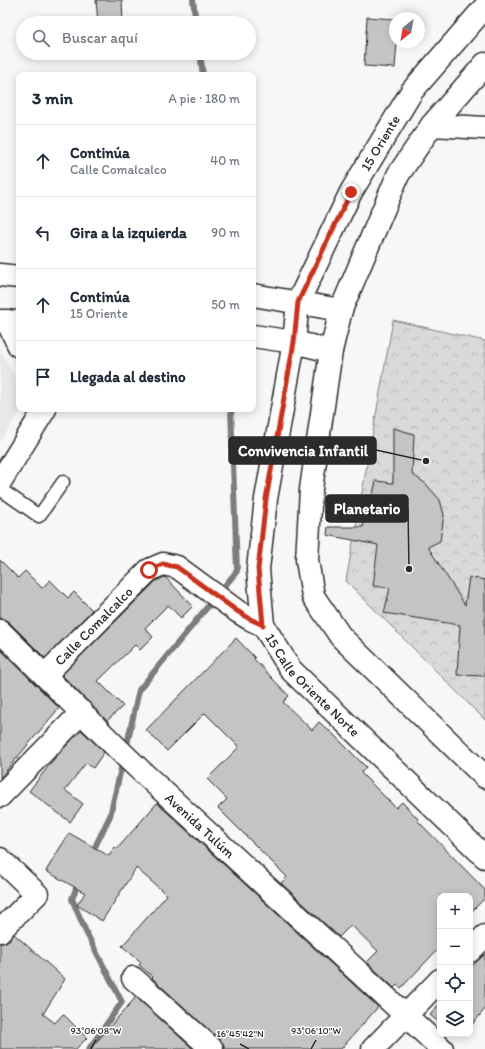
<!DOCTYPE html>
<html lang="es">
<meta charset="utf-8">
<style>
body{margin:0;font-family:Itim,sans-serif;background:#f2f2f3;color:#1f2937}
.controls{position:absolute;right:12px;bottom:12px;display:grid;overflow:hidden;border-radius:8px;box-shadow:0 2px 10px #0003}
.controls button{width:36px;height:36px;display:grid;place-items:center;padding:0;border:0;border-bottom:1px solid #e0e1e3;background:#fff;color:#1f2937;font:20px sans-serif}
.compass{position:absolute;left:389px;top:12px;width:36px;height:36px;border-radius:50%;background:#fff;box-shadow:0 2px 10px #0003;rotate:211deg}
.stop{position:absolute;width:12px;height:12px;margin:-9px;border:3px solid #c8321e;border-radius:50%;background:#fff}
.stop.end{background:#c8321e;border-color:#fff;box-shadow:0 1px 4px #0008}
.list{margin:0;padding:0;list-style:none}
h2{display:flex;justify-content:space-between;align-items:center;height:52px;margin:0;padding:0 16px;font-size:17px}
h2 small{font-size:13px;font-weight:400;color:#747a83}
.list li{display:grid;grid-template-columns:26px 1fr auto;gap:12px;align-items:center;box-sizing:border-box;height:72px;padding:0 16px;border-top:1px solid #e0e1e3}
.list b{display:block;font-size:15px;white-space:nowrap}
.list p{margin:0;font-size:13px;white-space:nowrap;color:#747a83}
.list em{font-size:13px;font-style:normal;color:#747a83}
.icon{flex:none;width:22px;height:22px;fill:none;stroke:currentColor;stroke-width:2;stroke-linecap:round;stroke-linejoin:round}
.map{position:relative;flex:none;width:485px;height:1049px;overflow:hidden}
.search{position:absolute;background:#fff;box-shadow:0 2px 10px #0003;left:16px;top:16px;width:240px;height:44px;display:flex;align-items:center;gap:10px;box-sizing:border-box;padding:0 14px;border-radius:22px;color:#747a83;font-size:15px}
.panel{position:absolute;background:#fff;box-shadow:0 2px 10px #0003;left:16px;top:72px;width:240px;height:340px;border-radius:8px}
.map>svg:first-child{display:block}
.built{fill:#e8e8e8}
.forest{fill:url(#forest-crowns);stroke:#828282}
.lines{fill:none;stroke-linecap:round;stroke-linejoin:round}
.stream{stroke:#7b7b7b;stroke-width:6}
.building{fill:#c4c4c4;stroke:#2b2b2b}
.lane-casing{stroke:#2b2b2b;stroke-width:15}
.street-casing{stroke:#2b2b2b;stroke-width:25}
.secondary-casing{stroke:#2b2b2b;stroke-width:25}
.lane{stroke:#fff;stroke-width:12}
.street{stroke:#fff;stroke-width:22}
.secondary{stroke:#fff;stroke-width:22}
.route{stroke:#c8321e;stroke-width:5}
.ticks{fill:none;stroke:#2b2b2b;stroke-width:1.5}
.labels{text-anchor:middle;stroke-width:3;stroke-linejoin:round;paint-order:stroke}
.street-label{font-size:14px;fill:#2b2b2b;stroke:#fff}
.ticks-label{font-size:10px;text-anchor:middle;fill:#2b2b2b;stroke:#fff;stroke-width:3;stroke-linejoin:round;paint-order:stroke}
.leader{fill:none;stroke:#2b2b2b;stroke-width:1.5}
.callout-dot{fill:#2b2b2b;stroke:#fff;stroke-width:1.5}
.callout{fill:#2b2b2b;stroke:#2b2b2b;stroke-width:1.5}
.callout-label{font-size:15px;text-anchor:middle;font-weight:bold;fill:#fff}
</style>
<div class="map">
<svg width="485" height="1049" viewBox="0 0 485 1049">
<defs>
<pattern id="forest-crowns" width="20" height="18" patternUnits="userSpaceOnUse"><rect width="20" height="18" fill="#d9d9d9"/><path d="M2 6a3 3 0 1 1 6 0M12 15a3 3 0 1 1 6 0" fill="none" stroke="#bababa"/></pattern>
</defs>
<rect width="100%" height="100%" fill="#f7f7f7"/>
<filter id="ink" filterUnits="userSpaceOnUse"><feTurbulence type="fractalNoise" baseFrequency=".025" numOctaves="2"/><feDisplacementMap in="SourceGraphic" scale="8" xChannelSelector="R" yChannelSelector="G"/><feConvolveMatrix kernelMatrix="1 2 1 2 8 2 1 2 1" color-interpolation-filters="sRGB"/></filter>
<g filter="url(#ink)">
<path class="built" d="M0 348 19 386V409H22L0 442Z"/>
<path class="forest" d="M393 320 485 341V720L346 581Z"/>
<g class="lines">
<path class="stream" d="M193 0 196 23
M200 53 203 75
M126 749 139 690 237 571 231 409
M91 855 110 816 123 760
M79 881 72 899 86 932 122 1002 89 1049"/>
</g>
<path class="building" d="M96 0H122L123 23H98Z
M367 17 395 19V42H397L395 68 364 66Z
M393 428 414 434 412 474 426 484 440 500 444 515 440 541 428 547 465 605 469 577 485 580V676L457 675 460 625 384 613 390 588 373 586 378 545 327 535 328 527H363L367 507 372 498 376 481 393 483Z
M0 560 18 578 25 571 42 588 50 580 68 598 74 592 92 610 45 658 9 622 4 619H0Z
M165 577 193 606 181 618 168 605 145 628 153 637 140 650 135 645 98 681 123 706 107 721 62 675 156 581Z
M236 638 255 658 254 659 289 696 283 702 312 730 319 722 329 731H330L366 767 361 773 396 808 402 802 418 819 417 820 485 890V898L470 913V896H440V947L401 988 397 985 394 988 367 962 378 951 351 925 339 937 281 883 287 877 218 808 227 799 207 779 239 747 205 713 167 751 146 730Z
M0 649 59 708 0 778Z
M81 730 104 752 93 768 86 763 65 790 83 804 70 822 29 791 54 759Z
M157 803 378 1007 341 1049H224V1045L220 1040 152 978 153 977 139 965 141 962 122 946 167 895 136 868 102 921 77 905 85 893 46 871 69 833 109 856 115 847 117 849Z
M14 934 65 979 43 1014 55 1023 63 1014 87 1038 76 1049H0V943H4L9 940Z
M485 954V1009L470 1027V968Z
M136 997 193 1049H90Z
M440 1003V1023L430 1015Z"/>
<g class="lines">
<defs>
<path id="lane" d="M0 489 39 516 63 482"/>
<g id="street">
<path d="M432 125 485 128"/>
<path d="M7 321 19 346"/>
<path d="M0 482 45 409"/>
<path id="s1" d="M0 631C47 677 92 725 140 770L442 1049"/>
<path id="s2" d="M45 675 149 570 163 564 177 567 237 611 250 619 263 625"/>
<path d="M0 796 82 712"/>
<path d="M0 859 37 894 0 931"/>
<path d="M470 951 485 936"/>
<path d="M133 978 212 1049"/>
<path d="M373 1049 440 980"/>
</g>
<g id="secondary">
<path id="s3" d="M485 7 412 91 351 192 298 302 294 342 266 499 258 569 263 625 291 670 485 857"/>
<path d="M485 64 432 125 398 175 341 310 331 351 311 489 307 560 313 596 341 637 485 777"/>
<path d="M0 275 19 277"/>
<path d="M253 295 341 310"/>
<path d="M0 321 19 322"/>
<path d="M253 336 294 342 331 351"/>
</g>
</defs>
<use href="#lane" class="lane-casing"/>
<use href="#street" class="street-casing"/>
<use href="#secondary" class="secondary-casing"/>
<use href="#lane" class="lane"/>
<use href="#street" class="street"/>
<use href="#secondary" class="secondary"/>
</g>
</g>
<g class="lines" filter="url(#ink)">
<path class="route" d="M149 570 163 564 177 567 237 611 250 619 263 625 258 569 266 499 294 342 298 302 351 192"/>
</g>
<path class="ticks" d="M240 1044 249 1049M91 1049 96 1040M311 1049 316 1040"/>
<g class="labels">
<g class="street-label">
<text transform="translate(380 143) rotate(-59)" y="5">15 Oriente</text>
<text dy="5" stroke="none"><textPath href="#s2" startOffset="69">Calle Comalcalco</textPath></text>
<text dy="5" stroke="none"><textPath href="#s3" startOffset="756">15 Calle Oriente Norte</textPath></text>
<text dy="5" stroke="none"><textPath href="#s1" startOffset="279">Avenida Tulúm</textPath></text>
</g>
</g>
<g class="ticks-label">
<text x="96" y="1034">93°06'08"W</text>
<text x="316" y="1034">93°06'10"W</text>
<text x="240" y="1037">16°45'42"N</text>
</g>
<path class="leader" d="M426 461L376 450M409 569L408 509"/>
<g class="callout-dot">
<circle cx="426" cy="461" r="4"/>
<circle cx="409" cy="569" r="4"/>
</g>
<g class="callout">
<rect x="229" y="437" width="147" height="27" rx="4"/>
<rect x="326" y="495" width="82" height="27" rx="4"/>
</g>
<g class="callout-label">
<text x="303" y="456">Convivencia Infantil</text>
<text x="367" y="514">Planetario</text>
</g>
</svg>
<div class="controls">
<button>+</button>
<button>−</button>
<button><svg class="icon" aria-label="locate" viewBox="0 0 24 24"><circle cx="12" cy="12" r="6"/><path d="M12 2v4M12 18v4M2 12h4M18 12h4"/></svg></button>
<button><svg class="icon" aria-label="layers" viewBox="0 0 24 24"><path d="M12 4l9 5-9 5-9-5zM3 14l9 5 9-5"/></svg></button>
</div>
<svg class="compass" viewBox="-18 -18 36 36"><path d="M0-13l5 13h-10z" fill="#e53935"/><path d="M0 13l5-13h-10z" fill="#747a83"/></svg>
<div class="stop" style="left:149px;top:570px"></div>
<div class="stop end" style="left:351px;top:192px"></div>
<div class="search"><svg class="icon" aria-label="search" viewBox="0 0 24 24"><circle cx="10" cy="10" r="6"/><path d="M15 15l6 6"/></svg>Buscar aquí</div>
<section class="panel">
<h2>3 min<small>A pie · 180 m</small></h2>
<ul class="list">
<li><svg class="icon" aria-label="ahead" viewBox="0 0 24 24"><path d="M12 20V5M6 11l6-6 6 6"/></svg><div><b>Continúa</b><p>Calle Comalcalco</p></div><em>40 m</em></li>
<li><svg class="icon" aria-label="left" viewBox="0 0 24 24"><path d="M17 20v-9H6M10 6l-5 5 5 5"/></svg><div><b>Gira a la izquierda</b></div><em>90 m</em></li>
<li><svg class="icon" aria-label="ahead" viewBox="0 0 24 24"><path d="M12 20V5M6 11l6-6 6 6"/></svg><div><b>Continúa</b><p>15 Oriente</p></div><em>50 m</em></li>
<li><svg class="icon" aria-label="arrive" viewBox="0 0 24 24"><path d="M6 21V4h12l-3 4 3 4H6"/></svg><div><b>Llegada al destino</b></div></li>
</ul>
</section>
</div>
